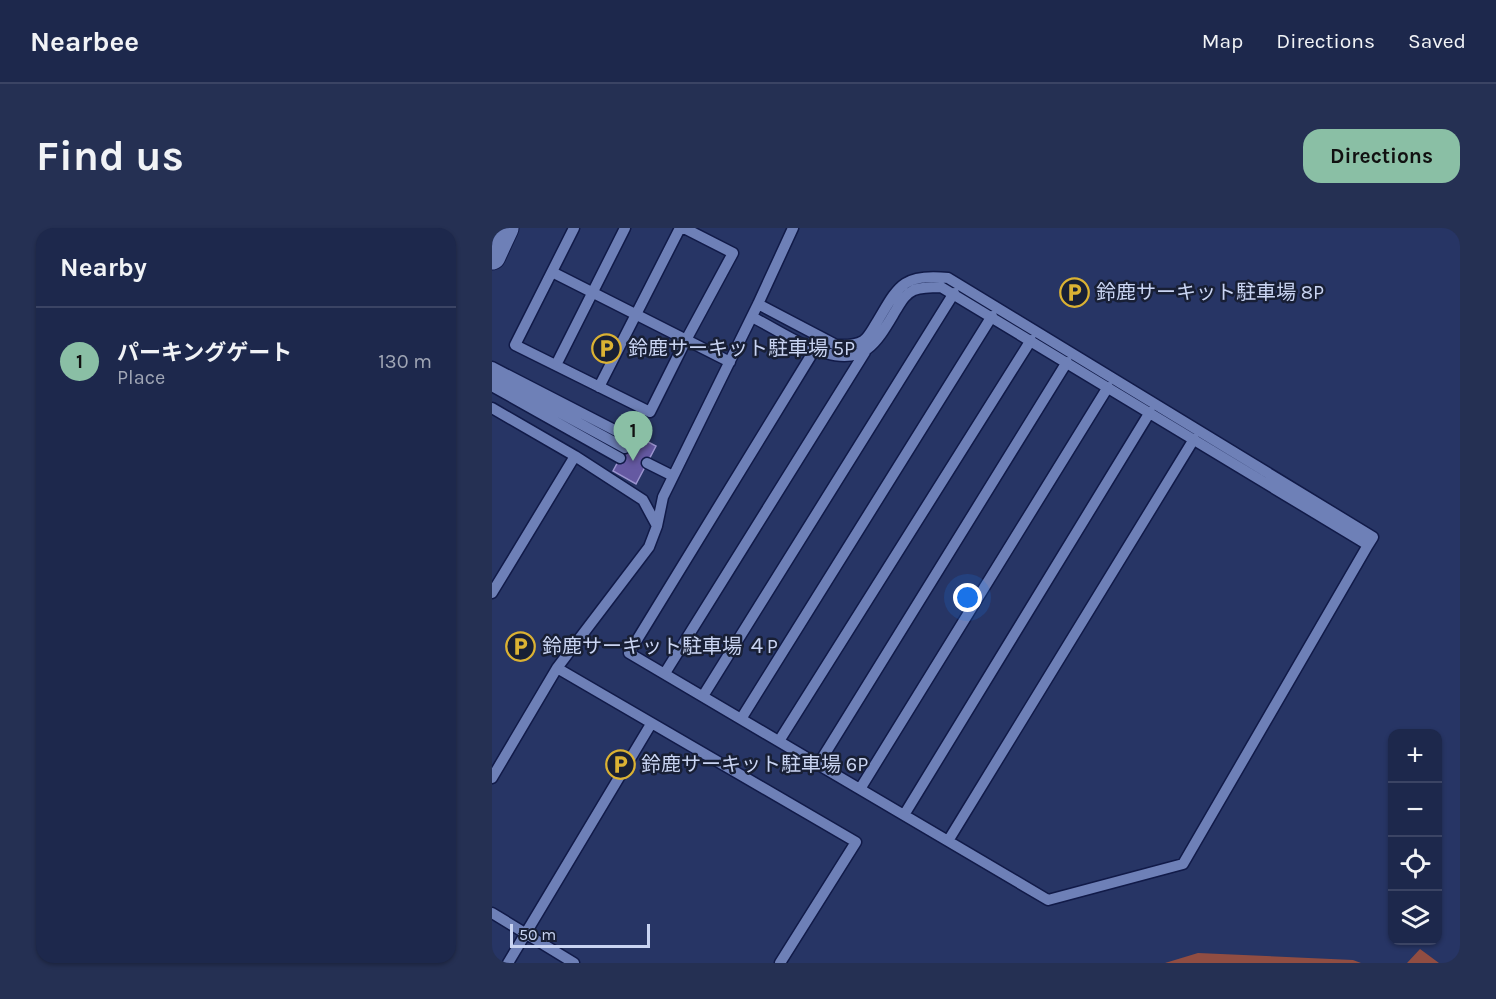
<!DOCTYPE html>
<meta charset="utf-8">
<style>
body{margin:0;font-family:Karla,"Noto Sans JP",sans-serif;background:#253053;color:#f1f3f6}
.controls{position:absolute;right:18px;bottom:18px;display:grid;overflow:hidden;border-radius:12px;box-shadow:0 2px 4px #0004}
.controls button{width:54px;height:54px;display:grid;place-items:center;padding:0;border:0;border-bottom:2px solid #3b4464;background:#1d284c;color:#f1f3f6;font:30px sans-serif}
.scale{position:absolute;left:18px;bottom:15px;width:140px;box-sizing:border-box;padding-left:6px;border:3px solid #c9d4f2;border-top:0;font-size:16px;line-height:21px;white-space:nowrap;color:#c9d4f2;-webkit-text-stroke:4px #181f35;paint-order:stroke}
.you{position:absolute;left:476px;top:370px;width:21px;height:21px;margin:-15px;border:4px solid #fff;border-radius:50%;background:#1a73e8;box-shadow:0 0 0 9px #1a73e833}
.badge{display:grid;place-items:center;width:39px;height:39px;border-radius:50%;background:#8abfa5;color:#111;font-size:20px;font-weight:700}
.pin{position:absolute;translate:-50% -50px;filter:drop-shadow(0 2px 3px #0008)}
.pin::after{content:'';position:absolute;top:32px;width:21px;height:18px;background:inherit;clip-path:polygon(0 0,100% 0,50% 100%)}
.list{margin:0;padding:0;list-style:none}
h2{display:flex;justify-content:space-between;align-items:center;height:78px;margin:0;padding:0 24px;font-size:26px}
h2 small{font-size:20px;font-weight:400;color:#a0a6b5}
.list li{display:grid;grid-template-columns:39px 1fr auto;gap:18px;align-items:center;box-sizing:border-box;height:108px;padding:0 24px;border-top:2px solid #3b4464}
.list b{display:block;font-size:22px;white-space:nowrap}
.list p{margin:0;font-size:20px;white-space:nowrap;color:#a0a6b5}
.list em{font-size:20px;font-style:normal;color:#a0a6b5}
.icon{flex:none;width:33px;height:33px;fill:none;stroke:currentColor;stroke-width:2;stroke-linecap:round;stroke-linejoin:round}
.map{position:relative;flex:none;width:968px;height:735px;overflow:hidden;border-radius:18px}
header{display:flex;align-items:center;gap:36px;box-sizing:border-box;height:84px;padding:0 30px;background:#1d284c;border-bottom:2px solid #3b4464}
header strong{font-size:28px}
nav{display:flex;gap:33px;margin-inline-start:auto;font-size:21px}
.intro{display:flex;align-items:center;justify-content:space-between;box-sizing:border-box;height:144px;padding:0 36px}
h1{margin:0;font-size:42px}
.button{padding:15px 27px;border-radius:18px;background:#8abfa5;color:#111;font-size:21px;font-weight:700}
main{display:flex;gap:36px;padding:0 36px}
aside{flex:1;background:#1d284c;border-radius:18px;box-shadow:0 2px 4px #0004}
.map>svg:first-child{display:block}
.green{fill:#914d42}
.building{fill:#6559a2;stroke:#9b94cf;stroke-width:1.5}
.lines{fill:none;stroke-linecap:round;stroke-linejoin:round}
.service-casing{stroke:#111a48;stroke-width:13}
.tertiary-casing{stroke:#111a48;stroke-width:29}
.service{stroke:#6e80b7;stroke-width:10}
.tertiary{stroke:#6e80b7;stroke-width:27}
.labels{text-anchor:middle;stroke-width:5;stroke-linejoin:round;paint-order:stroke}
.poi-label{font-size:20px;fill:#c9d4f2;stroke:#181f35;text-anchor:start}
</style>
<header>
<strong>Nearbee</strong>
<nav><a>Map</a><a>Directions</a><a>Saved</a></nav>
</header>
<div class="intro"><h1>Find us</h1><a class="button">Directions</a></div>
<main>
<aside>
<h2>Nearby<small></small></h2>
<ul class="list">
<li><span class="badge">1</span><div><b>パーキングゲート</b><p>Place</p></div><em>130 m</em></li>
</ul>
</aside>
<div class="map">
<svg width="968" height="735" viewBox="0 0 968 735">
<rect width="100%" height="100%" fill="#273565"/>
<path class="green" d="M928 721 947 735H915Z
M706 725 861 732 869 735H673Z"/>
<path class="building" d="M141 206 164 218 144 256 121 243Z"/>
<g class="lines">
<defs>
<path id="service" d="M82 0 23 117 158 184 194 112 241 25 192 0
M60 44 238 134
M260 89C284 101 308 118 334 125 374 137 386 112 404 82 409 74 413 66 422 62 430 59 441 59 449 59L876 317 881 309 456 50C410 45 406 59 385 94 381 100 377 109 371 113 363 118 353 117 344 117L266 76
M323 121 137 425 556 672 691 636 876 317
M64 137 133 0
M0 139 138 210
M0 148 133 220
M0 158 128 230
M107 159 188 0
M0 180 83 228 151 272 165 298
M155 235 181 248
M0 365 83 228
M65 440 364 614 288 735
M173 445 373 124
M211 468 462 65
M249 491 500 88
M287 513 539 112
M326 537 575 134
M0 550 65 440 157 319 165 298 171 269 266 76 301 0
M368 561 616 159
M412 587 658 184
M456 613 702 211
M0 685 82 735
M16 735 159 496"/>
<path id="tertiary" d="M0 28 13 0"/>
</defs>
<use href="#service" class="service-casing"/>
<use href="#tertiary" class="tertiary-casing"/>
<use href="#service" class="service"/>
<use href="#tertiary" class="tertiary"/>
</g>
<defs>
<symbol id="parking-ring" viewBox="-11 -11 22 22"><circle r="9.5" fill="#181f35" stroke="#dbb233" stroke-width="1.5"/><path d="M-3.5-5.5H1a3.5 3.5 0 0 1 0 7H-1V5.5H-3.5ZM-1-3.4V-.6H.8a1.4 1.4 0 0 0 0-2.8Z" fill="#dbb233"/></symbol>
</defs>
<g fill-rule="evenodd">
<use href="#parking-ring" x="566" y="48" width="33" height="33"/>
<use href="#parking-ring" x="98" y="104" width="33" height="33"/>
<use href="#parking-ring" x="12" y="402" width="33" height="33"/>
<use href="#parking-ring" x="112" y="520" width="33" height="33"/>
</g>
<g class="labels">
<g class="poi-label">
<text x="604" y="71">鈴鹿サーキット駐車場 8P</text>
<text x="136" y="127">鈴鹿サーキット駐車場 5P</text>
<text x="50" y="425">鈴鹿サーキット駐車場 ４P</text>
<text x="149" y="543">鈴鹿サーキット駐車場 6P</text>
</g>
</g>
</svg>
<div class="controls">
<button>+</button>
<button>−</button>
<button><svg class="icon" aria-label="locate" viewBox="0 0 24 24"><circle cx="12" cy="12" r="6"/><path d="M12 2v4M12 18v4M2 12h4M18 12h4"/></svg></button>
<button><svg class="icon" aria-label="layers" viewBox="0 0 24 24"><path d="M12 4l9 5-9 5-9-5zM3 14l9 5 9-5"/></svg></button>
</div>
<div class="scale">50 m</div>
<div class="you"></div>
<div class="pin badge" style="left:141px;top:233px">1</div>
</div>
</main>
